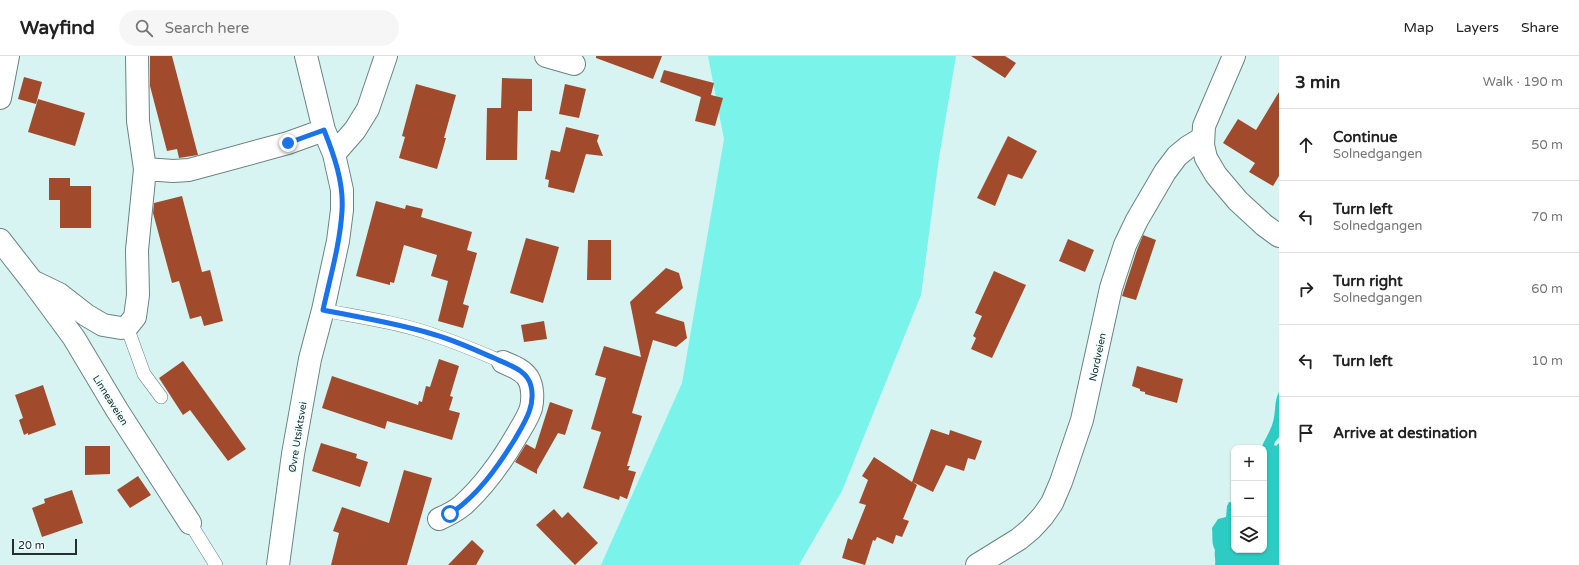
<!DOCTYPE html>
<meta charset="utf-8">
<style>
body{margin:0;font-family:"Varela Round",sans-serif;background:#f6f6f6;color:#222}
.controls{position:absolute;right:12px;bottom:12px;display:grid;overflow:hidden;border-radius:8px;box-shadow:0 1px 3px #0004}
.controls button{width:36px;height:36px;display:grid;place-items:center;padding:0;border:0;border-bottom:1px solid #e0e0e0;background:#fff;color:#222;font:20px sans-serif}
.scale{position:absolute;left:12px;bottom:10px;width:65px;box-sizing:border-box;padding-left:4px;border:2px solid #242f2e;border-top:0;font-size:11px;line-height:14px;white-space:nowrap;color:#242f2e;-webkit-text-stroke:3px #eefffe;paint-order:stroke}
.stop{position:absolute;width:12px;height:12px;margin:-9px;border:3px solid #1a73e8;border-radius:50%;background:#fff}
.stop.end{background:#1a73e8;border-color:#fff;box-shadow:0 1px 4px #0008}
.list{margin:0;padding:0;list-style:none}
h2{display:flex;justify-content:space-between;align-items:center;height:52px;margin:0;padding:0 16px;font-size:17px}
h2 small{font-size:13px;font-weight:400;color:#767676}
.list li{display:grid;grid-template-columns:26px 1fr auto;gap:12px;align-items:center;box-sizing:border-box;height:72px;padding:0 16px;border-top:1px solid #e0e0e0}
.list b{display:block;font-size:15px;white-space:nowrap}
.list p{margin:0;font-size:13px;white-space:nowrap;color:#767676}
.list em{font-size:13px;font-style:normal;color:#767676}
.icon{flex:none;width:22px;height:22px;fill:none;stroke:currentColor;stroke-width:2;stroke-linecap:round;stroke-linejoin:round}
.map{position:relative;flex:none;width:1279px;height:509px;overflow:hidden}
header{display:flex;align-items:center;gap:24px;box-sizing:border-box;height:56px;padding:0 20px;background:#fff;border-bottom:1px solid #e0e0e0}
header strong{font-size:19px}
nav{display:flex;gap:22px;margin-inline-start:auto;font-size:14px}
.search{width:280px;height:36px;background:#f6f6f6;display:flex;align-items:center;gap:10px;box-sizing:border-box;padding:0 14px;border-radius:22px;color:#767676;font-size:15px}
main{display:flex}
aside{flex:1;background:#fff}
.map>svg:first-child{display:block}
.green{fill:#7af3eb}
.water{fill:#2dcbc4}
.building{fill:#a14b2c}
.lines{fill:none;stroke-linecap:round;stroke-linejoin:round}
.service-casing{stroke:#6a8482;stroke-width:14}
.minor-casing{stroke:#6a8482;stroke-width:24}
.secondary-casing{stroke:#6a8482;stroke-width:24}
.service{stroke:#fff;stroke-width:13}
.minor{stroke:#fff;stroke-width:22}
.secondary{stroke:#fff;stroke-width:22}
.route{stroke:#1a73e8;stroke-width:5}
.labels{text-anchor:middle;stroke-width:4;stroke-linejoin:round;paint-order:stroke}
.street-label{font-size:10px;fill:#242f2e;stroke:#eefffe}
</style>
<header>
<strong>Wayfind</strong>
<div class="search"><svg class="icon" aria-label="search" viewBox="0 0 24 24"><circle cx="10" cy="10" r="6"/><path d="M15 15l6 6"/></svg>Search here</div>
<nav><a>Map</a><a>Layers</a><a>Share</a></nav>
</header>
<main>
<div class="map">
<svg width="1279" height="509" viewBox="0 0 1279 509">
<rect width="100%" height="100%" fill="#d8f4f2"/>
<path class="green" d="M708 0H956L939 102 921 239 842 435 799 509H601L682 327 724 83Z"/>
<path class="water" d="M1279 336V381L1275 386 1274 389 1276 390 1279 387V509H1215C1216 503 1214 500 1215 494 1211 487 1213 480 1212 472L1218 463 1226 461 1227 450 1229 446 1234 447V494H1264V392H1261C1265 383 1270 376 1273 366 1276 356 1274 345 1279 336Z"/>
<path class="building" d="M150 0H172L198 99 179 102 177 93 167 95 150 30Z
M596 0H662L653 23 596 2Z
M971 0H1005L1016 7 1005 22Z
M664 14 714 27 711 39 723 42 715 70 695 65 701 41 660 26Z
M24 21 42 26 36 48 18 43Z
M502 22 532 23V55H518L517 104H486L487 52H501Z
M416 28 456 39 444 82H446L437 113 399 102 405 81 402 80Z
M565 28 586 33 579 62 559 58Z
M1279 36V120L1273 130 1249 116 1255 107 1223 87 1238 63 1256 74Z
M38 43 85 57 75 90 28 76Z
M566 71 599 79 597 85 603 100 586 98 574 137 548 131 549 124 545 123 551 94 560 96Z
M1008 80 1037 95 1022 123 1008 118 995 150 977 142Z
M49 122H70V130H91V172H60V144H49Z
M182 140 202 216 210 214 223 265 204 270 201 260 190 263 179 225 172 227 153 157 154 147Z
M376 145 405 153 406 149 423 153 421 161 472 176 467 194 477 197 463 248 469 250 463 272 438 265 448 225 431 220 437 199 404 189 394 227 390 226V229L356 220Z
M1143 179 1156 184 1136 244 1122 240 1137 194Z
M526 182 559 191 543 247 510 237Z
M1068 183 1094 194 1085 216 1059 205Z
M588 184H611V224H587Z
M666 212 679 217 683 232 655 257 684 266 687 282 676 291 653 284 632 357 642 360 627 410H630L628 414 636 416 627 443 620 440 619 444 583 432 601 376 591 373 606 322 595 319 604 290 641 301 630 246Z
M994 215 1026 229 992 302 971 293 976 282 973 280 982 260 975 257Z
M544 265 547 283 524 286 521 269Z
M439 303 459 310 450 340 453 341 449 354 460 357 452 384 387 365 385 373 322 352 332 320 418 349 419 345 422 346 426 330 430 331Z
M183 305 246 393 228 405 190 354 183 359 159 322Z
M1137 310 1183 323 1177 347 1145 338V336L1140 335V333L1132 330Z
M43 329 56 369 28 379V377L24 379 19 364 23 362 15 339Z
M550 346 573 354 565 379 558 377 537 414V418L515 406 526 388 535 393Z
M931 373 949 379 950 374 982 385 975 404 968 402 964 415 946 409 933 436 913 426 917 429 903 463 909 465 902 481 896 479 893 488 877 481 875 485 873 484 865 509 842 502 848 482 852 484 866 449 859 447 868 424 862 420 874 401 912 426Z
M321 387 357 398 356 402 368 406 360 431 312 415Z
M85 390H110V418L85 419Z
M404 414 432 422 407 509H331L339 477 333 475 342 451 389 467Z
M138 420 151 439 130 452 117 434Z
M72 434 83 467 42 481 32 452 45 447 44 443Z
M554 453 562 462 568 456 598 487 575 509 536 469Z
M472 484 484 495 476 509H448Z"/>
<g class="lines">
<defs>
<path id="service" d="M323 254C359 261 396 266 431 278 456 286 479 296 503 306
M127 271 144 318 161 341
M190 467 216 509"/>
<path id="minor" d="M546 0 574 8
M0 42 8 0
M334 98 355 74 368 53 386 0
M145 113 173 115 189 114 288 87 324 74
M0 184 32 225 74 282 117 354 190 467
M32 225 59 238 86 259 103 269 121 272 127 271 135 261 138 239 137 194 145 113 138 65 137 0
M439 463C448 459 456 455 463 449 485 429 502 405 517 379 522 370 528 362 531 352 533 343 533 330 528 322 522 313 512 310 503 306
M278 509 293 398 310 303 323 254 338 185 342 154V134L334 98 324 74 306 0
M977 509 1019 483 1031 473 1043 460 1052 447 1061 426 1082 364 1111 232 1125 189 1137 164 1165 116 1177 100 1188 91 1203 82"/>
<path id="secondary" d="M1234 0 1204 70 1203 89 1206 102 1216 119 1238 145 1264 169 1279 180"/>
</defs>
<use href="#service" class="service-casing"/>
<use href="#minor" class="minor-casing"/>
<use href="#secondary" class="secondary-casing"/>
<use href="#service" class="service"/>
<use href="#minor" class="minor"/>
<use href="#secondary" class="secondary"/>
</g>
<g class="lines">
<path class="route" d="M288 87 324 74C334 99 344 127 342 155 340 188 330 222 323 254 358 261 395 267 429 277 452 283 473 293 494 302 508 309 527 313 531 330 536 350 524 367 515 383 497 412 478 439 450 458"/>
</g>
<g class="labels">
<g class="street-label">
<text transform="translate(1097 301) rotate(-78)" y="4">Nordveien</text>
<text transform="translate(111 344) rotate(58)" y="4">Linneaveien</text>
<text transform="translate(297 381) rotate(-81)" y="4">Øvre Utsiktsvei</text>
</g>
</g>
</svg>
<div class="controls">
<button>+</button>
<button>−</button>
<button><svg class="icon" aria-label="layers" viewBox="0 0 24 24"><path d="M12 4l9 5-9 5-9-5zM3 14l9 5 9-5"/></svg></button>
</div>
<div class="scale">20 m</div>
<div class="stop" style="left:450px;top:458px"></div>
<div class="stop end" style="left:288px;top:87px"></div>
</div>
<aside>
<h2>3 min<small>Walk · 190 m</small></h2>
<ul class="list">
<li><svg class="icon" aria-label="ahead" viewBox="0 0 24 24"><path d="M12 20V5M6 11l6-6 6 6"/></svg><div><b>Continue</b><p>Solnedgangen</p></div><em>50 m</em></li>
<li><svg class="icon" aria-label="left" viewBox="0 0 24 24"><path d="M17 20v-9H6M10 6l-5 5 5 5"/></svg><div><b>Turn left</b><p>Solnedgangen</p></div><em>70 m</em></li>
<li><svg class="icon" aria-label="right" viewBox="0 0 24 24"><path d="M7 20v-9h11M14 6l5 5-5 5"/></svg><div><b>Turn right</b><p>Solnedgangen</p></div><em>60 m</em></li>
<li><svg class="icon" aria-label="left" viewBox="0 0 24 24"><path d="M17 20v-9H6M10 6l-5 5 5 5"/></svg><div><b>Turn left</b></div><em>10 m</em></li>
<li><svg class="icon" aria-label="arrive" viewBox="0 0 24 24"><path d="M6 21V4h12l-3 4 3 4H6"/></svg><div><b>Arrive at destination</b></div></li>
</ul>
</aside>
</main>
